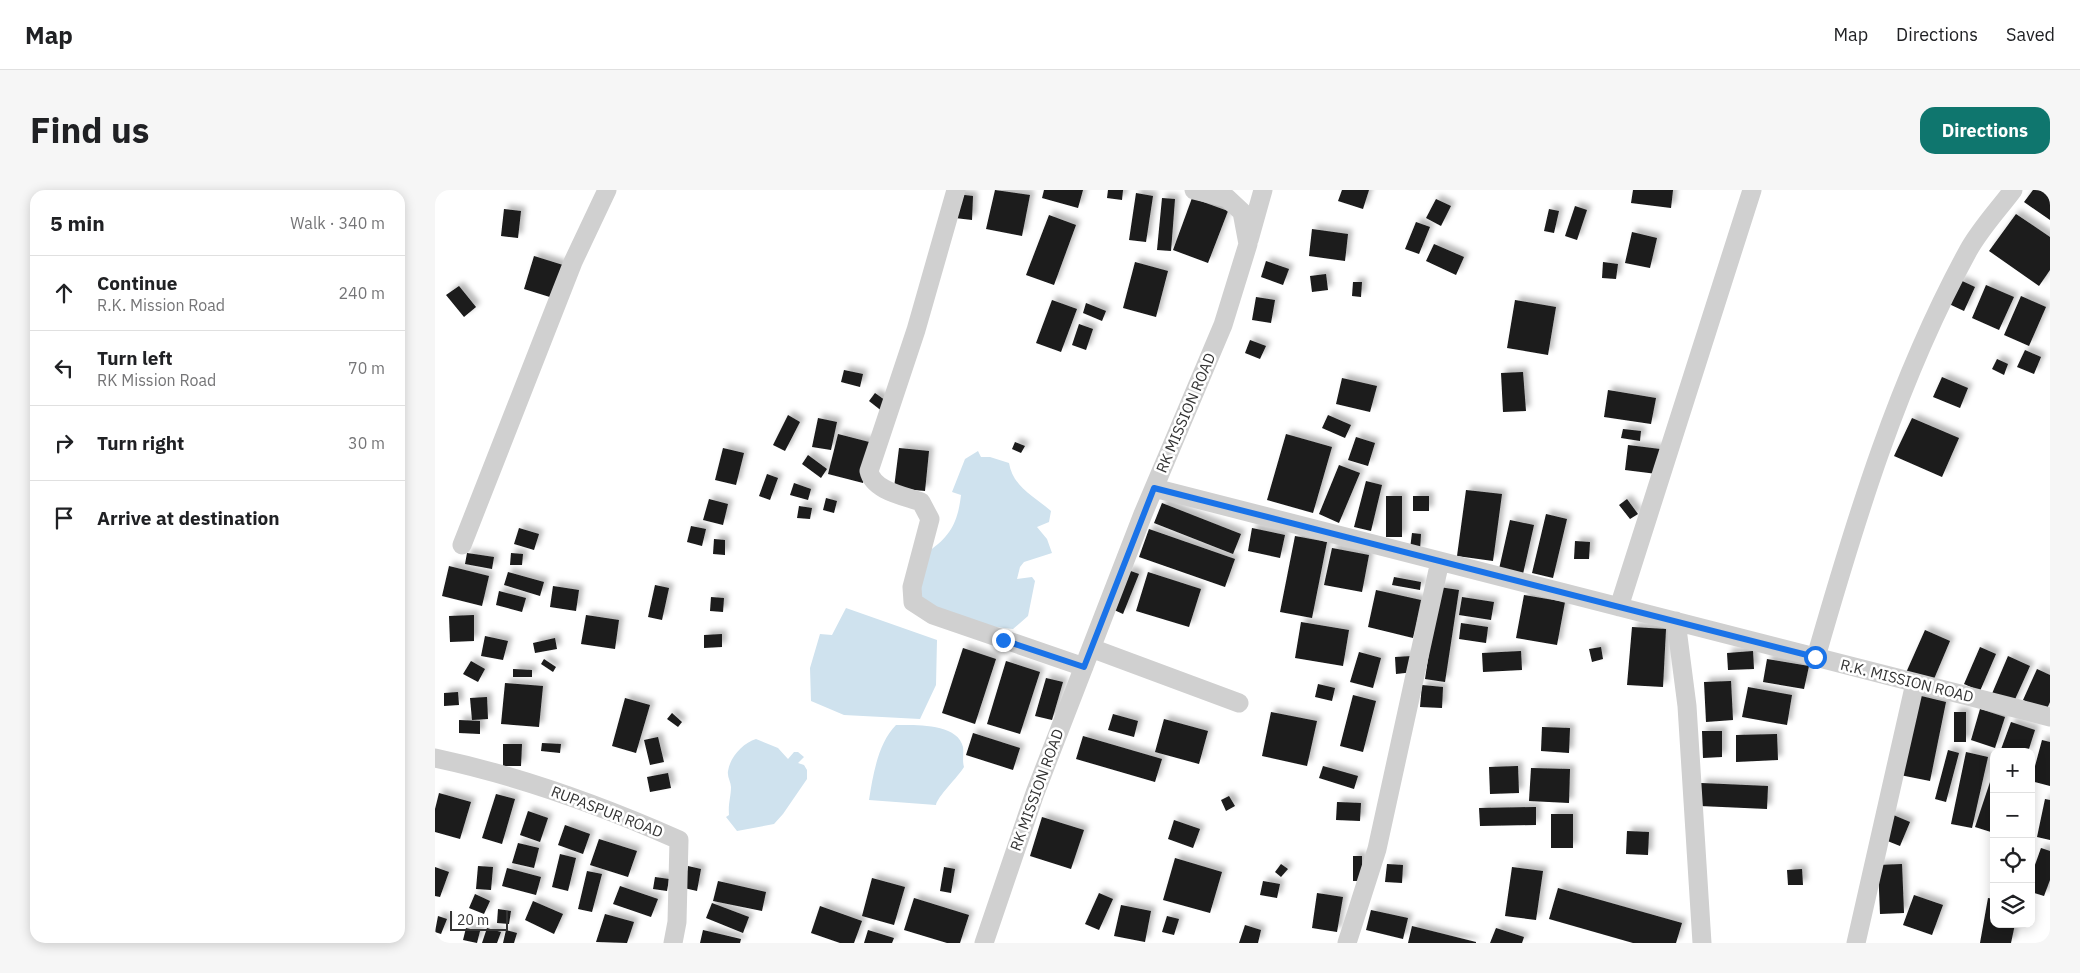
<!DOCTYPE html>
<meta charset="utf-8">
<style>
body{margin:0;font-family:"IBM Plex Sans",sans-serif;background:#f6f6f6;color:#202124}
.controls{position:absolute;right:15px;bottom:15px;display:grid;overflow:hidden;border-radius:10px;box-shadow:0 2px 12px #0003}
.controls button{width:45px;height:45px;display:grid;place-items:center;padding:0;border:0;border-bottom:1px solid #e0e0e0;background:#fff;color:#202124;font:25px sans-serif}
.scale{position:absolute;left:15px;bottom:12px;width:58px;box-sizing:border-box;padding-left:5px;border:2px solid #333;border-top:0;font-size:14px;line-height:18px;white-space:nowrap;color:#333;-webkit-text-stroke:4px #fff;paint-order:stroke}
.stop{position:absolute;width:15px;height:15px;margin:-11px;border:4px solid #1a73e8;border-radius:50%;background:#fff}
.stop.end{background:#1a73e8;border-color:#fff;box-shadow:0 1px 5px #0008}
.list{margin:0;padding:0;list-style:none}
h2{display:flex;justify-content:space-between;align-items:center;height:65px;margin:0;padding:0 20px;font-size:21px}
h2 small{font-size:16px;font-weight:400;color:#757577}
.list li{display:grid;grid-template-columns:32px 1fr auto;gap:15px;align-items:center;box-sizing:border-box;height:75px;padding:0 20px;border-top:1px solid #e0e0e0}
.list b{display:block;font-size:19px;white-space:nowrap}
.list p{margin:0;font-size:16px;white-space:nowrap;color:#757577}
.list em{font-size:16px;font-style:normal;color:#757577}
.icon{flex:none;width:28px;height:28px;fill:none;stroke:currentColor;stroke-width:2;stroke-linecap:round;stroke-linejoin:round}
.map{position:relative;flex:none;width:1615px;height:753px;overflow:hidden;border-radius:15px}
header{display:flex;align-items:center;gap:30px;box-sizing:border-box;height:70px;padding:0 25px;background:#fff;border-bottom:1px solid #e0e0e0}
header strong{font-size:24px}
nav{display:flex;gap:28px;margin-inline-start:auto;font-size:18px}
.intro{display:flex;align-items:center;justify-content:space-between;box-sizing:border-box;height:120px;padding:0 30px}
h1{margin:0;font-size:35px}
.button{padding:12px 22px;border-radius:15px;background:#0f766e;color:#fff;font-size:18px;font-weight:700}
main{display:flex;gap:30px;padding:0 30px}
aside{flex:1;background:#fff;border-radius:15px;box-shadow:0 2px 12px #0003}
.map>svg:first-child{display:block}
.water{fill:#cfe2ee}
.building{fill:#1a1a1a;filter:url(#shadow)}
.lines{fill:none;stroke-linecap:round;stroke-linejoin:round}
.minor{stroke:#d0d0d0;stroke-width:19}
.route{stroke:#1a73e8;stroke-width:6}
.labels{text-anchor:middle;stroke-width:5;stroke-linejoin:round;paint-order:stroke}
.street-label{font-size:15px;fill:#333;stroke:#fff}
</style>
<header>
<strong>Map</strong>
<nav><a>Map</a><a>Directions</a><a>Saved</a></nav>
</header>
<div class="intro"><h1>Find us</h1><a class="button">Directions</a></div>
<main>
<aside>
<h2>5 min<small>Walk · 340 m</small></h2>
<ul class="list">
<li><svg class="icon" aria-label="ahead" viewBox="0 0 24 24"><path d="M12 20V5M6 11l6-6 6 6"/></svg><div><b>Continue</b><p>R.K. Mission Road</p></div><em>240 m</em></li>
<li><svg class="icon" aria-label="left" viewBox="0 0 24 24"><path d="M17 20v-9H6M10 6l-5 5 5 5"/></svg><div><b>Turn left</b><p>RK Mission Road</p></div><em>70 m</em></li>
<li><svg class="icon" aria-label="right" viewBox="0 0 24 24"><path d="M7 20v-9h11M14 6l5 5-5 5"/></svg><div><b>Turn right</b></div><em>30 m</em></li>
<li><svg class="icon" aria-label="arrive" viewBox="0 0 24 24"><path d="M6 21V4h12l-3 4 3 4H6"/></svg><div><b>Arrive at destination</b></div></li>
</ul>
</aside>
<div class="map">
<svg width="1615" height="753" viewBox="0 0 1615 753">
<defs>
<filter id="shadow"><feDropShadow dx="4.5" dy="-4.5" stdDeviation="2.5" flood-color="#0004"/></filter>
</defs>
<rect width="100%" height="100%" fill="#fff"/>
<path class="water" d="M543 261 546 267H555L574 273C578 297 599 306 616 321L614 332 602 337 612 349 617 363 589 372 585 377 582 389 597 387 600 391 593 426 578 439 551 436 500 419 484 404 494 361C516 346 523 331 526 305L517 302 530 269Z
M411 418 502 450 501 495 485 529 409 525 376 511 375 478 385 444 397 445Z
M461 535C479 535 523 533 528 557 529 564 527 570 529 577 523 587 502 607 501 615L434 610C438 585 443 553 461 535Z
M321 549 343 558 353 569 359 562H363L369 567 363 573 369 575 372 580V589L348 624 339 634 302 641 291 627 294 625C293 613 296 607 296 597 296 592 292 587 293 581 295 567 308 553 321 549Z"/>
<path class="building" d="M560 0 595 5 587 46 551 39Z
M609 0H648L643 18 607 8Z
M673 0H688L687 10 672 8Z
M907 0H934L928 19 903 11Z
M1198 0H1238L1236 18 1196 13Z
M1598 0H1615V30L1589 12Z
M701 3 718 6 711 52 694 50Z
M521 4 538 6 537 30 520 28Z
M727 8 740 9 736 61 722 60Z
M757 8 793 21 773 73 738 60Z
M1001 9 1016 16 1006 36 991 28Z
M1140 16 1152 20 1142 50 1130 46Z
M69 19 86 21 83 48 66 46Z
M1114 19 1124 21 1119 43 1109 41Z
M1581 24 1615 47V80L1604 96 1554 61Z
M614 25 641 35 619 95 591 85Z
M981 32 995 37 984 64 970 59Z
M877 39 913 44 910 71 874 66Z
M1197 42 1222 48 1215 78 1190 73Z
M999 54 1029 67 1021 85 991 71Z
M99 66 128 75 118 108 89 99Z
M831 71 854 79 848 95 826 87Z
M700 72 733 81 721 127 688 118Z
M1168 72 1183 74 1181 89 1167 88Z
M891 84 893 100 877 102 875 86Z
M1525 90 1540 97 1529 121 1514 114Z
M918 92H927L926 107 917 106Z
M1551 95 1579 107 1564 140 1537 128Z
M24 96 41 117 29 127 11 105Z
M1586 106 1611 117 1594 156 1569 145Z
M821 107 840 110 836 133 817 130Z
M617 110 642 119 626 162 601 153Z
M1080 110 1121 117 1113 165 1072 158Z
M651 113 671 121 667 131 648 123Z
M644 134 658 139 651 160 637 155Z
M815 150 831 156 825 169 810 163Z
M1590 160 1606 167 1599 184 1582 177Z
M1562 169 1573 174 1569 185 1557 179Z
M409 180 428 184 425 197 406 192Z
M1088 182 1091 221 1068 222 1066 183Z
M1507 187 1533 198 1525 218 1498 207Z
M907 188 942 196 935 222 901 214Z
M1173 200 1221 208 1216 234 1169 227Z
M440 203 454 213 448 222 434 211Z
M353 225 365 232 350 261 338 255Z
M893 225 916 235 910 248 887 238Z
M383 228 402 232 396 260 377 257Z
M1477 228 1524 248 1507 287 1459 266Z
M1188 239 1206 241 1205 251 1186 248Z
M403 244 438 253 428 293 393 284Z
M851 244 897 257 878 323 832 310Z
M921 247 940 253 933 276 913 270Z
M580 252 590 256 586 263 577 259Z
M1193 255 1225 259 1222 284 1190 280Z
M288 258 309 263 301 295 280 290Z
M464 258 494 261 490 301 459 298Z
M373 265 392 279 386 288 367 274Z
M904 275 925 283 904 333 884 324Z
M332 284 343 288 335 310 324 306Z
M931 291 947 295 936 341 919 337Z
M359 293 376 299 373 310 355 305Z
M1031 300 1067 304 1058 371 1022 366Z
M951 306H967V347H951Z
M978 306H994V321H978Z
M391 308 402 311 399 323 388 320Z
M274 309 293 314 288 335 268 330Z
M1192 309 1203 324 1195 329 1184 315Z
M727 313 806 344 798 364 719 333Z
M364 316 377 318 375 329 362 328Z
M1111 324 1132 329 1118 388 1097 383Z
M1075 330 1099 335 1088 384 1064 379Z
M256 336 271 339 267 356 252 352Z
M84 338 104 344 99 360 79 354Z
M817 338 850 345 845 368 813 361Z
M714 339 800 369 790 397 704 367Z
M977 343 986 344 985 360 975 359Z
M860 346 892 352 877 428 845 422Z
M279 349 290 350V365L278 364Z
M1140 351 1155 352 1154 369H1139Z
M897 358 934 365 927 402 889 395Z
M32 363 59 367 57 379 30 374Z
M76 363 88 364 87 375H75Z
M14 376 54 386 47 416 7 406Z
M693 380 704 384 688 424 677 419Z
M73 382 109 392 105 406 69 395Z
M713 382 766 399 754 437 701 421Z
M959 387 986 392 985 400 957 395Z
M220 395 234 398 227 430 213 427Z
M118 396 144 400 141 421 115 417Z
M1004 397 1024 400 1010 492 990 489Z
M941 400 986 410 978 448 933 437Z
M64 401 91 408 87 422 61 415Z
M1089 405 1130 412 1122 455 1081 448Z
M276 407 289 408 288 422 275 421Z
M1027 407 1059 412 1056 430 1024 425Z
M39 425V451L15 452 14 426Z
M151 425 184 430 180 459 146 454Z
M866 432 914 440 908 476 860 468Z
M1026 433 1053 437 1051 453 1024 449Z
M1197 437 1231 439 1228 497 1192 495Z
M1490 440 1515 451 1496 496 1470 485Z
M287 444V457L269 458V445Z
M50 446 73 451 68 470 46 466Z
M120 448 122 459 100 463 98 453Z
M1166 457 1168 469 1157 472 1154 459Z
M1545 457 1561 464 1545 501 1529 494Z
M528 458 561 469 540 534 507 523Z
M1086 461 1087 480 1048 482 1047 463Z
M1318 461 1319 479 1293 480 1292 463Z
M924 462 946 468 938 498 915 492Z
M977 466 979 482 961 484 960 467Z
M1573 466 1595 476 1577 516 1556 506Z
M109 469 121 477 118 482 106 474Z
M1332 469 1374 476 1369 499 1328 492Z
M36 471 50 479 43 492 28 484Z
M571 471 605 482 585 544 552 534Z
M78 479 97 480V487H78Z
M1602 479 1615 485V512L1611 521 1588 510Z
M611 488 628 492 617 530 600 526Z
M1296 491 1298 530 1271 532 1269 492Z
M70 493 108 496 104 537 66 534Z
M883 494 900 498 897 511 880 507Z
M987 495 1008 497 1007 518 985 517Z
M1313 497 1357 505 1352 535 1307 527Z
M23 502 24 515 9 516V503Z
M918 505 941 511 928 562 905 556Z
M1482 505 1511 512 1495 591 1465 585Z
M52 507 53 529 37 530 35 508Z
M190 508 215 515 201 563 177 556Z
M1545 519 1570 527 1560 558 1536 550Z
M836 522 882 531 872 576 827 566Z
M1519 522H1531V552H1519Z
M237 523 247 532 243 537 232 529Z
M678 524 703 531 699 547 673 540Z
M729 529 773 541 764 574 720 562Z
M24 530 45 531V544L24 543Z
M1576 532 1600 540 1593 562H1565Z
M1107 537 1135 538 1134 563 1106 561Z
M1267 541H1287V567L1268 568Z
M538 543 585 558 578 580 531 565Z
M1342 544 1343 570 1301 572V545Z
M648 546 727 569 720 592 641 569Z
M223 547 229 572 215 575 209 550Z
M1607 550 1615 552V596L1596 591Z
M107 553 126 554 125 563 106 561Z
M68 554H87L86 576H68Z
M1513 560 1524 563 1511 612 1500 609Z
M1531 562 1553 567 1537 638 1516 634Z
M888 576 923 586 919 599 884 588Z
M1083 576 1084 603 1055 604 1054 577Z
M1096 578 1135 579 1134 613 1094 611Z
M233 583 236 598 215 602 212 587Z
M1558 583H1559V643L1540 637Z
M1266 593 1333 596 1332 619 1265 616Z
M4 603 36 612 25 649 0 642V619Z
M61 604 80 609 67 654 47 648Z
M794 606 800 616 791 621 786 610Z
M1610 609 1615 610V650L1602 647Z
M902 612 926 613 925 631 901 630Z
M1101 617V635L1045 636 1044 618Z
M93 621 113 628 105 652 85 645Z
M1116 624H1138V658H1116Z
M1456 624 1475 632 1465 656 1445 648Z
M607 627 649 640 636 679 595 666Z
M739 630 765 639 758 658 733 649Z
M130 635 155 644 148 664 123 655Z
M1192 641 1214 642 1213 665 1191 664Z
M164 649 202 661 193 687 155 675Z
M83 653 104 658 99 678 77 673Z
M1606 658 1615 661V690L1609 706 1596 702V686Z
M125 664 141 668 133 701 117 697Z
M918 666H927V691H918Z
M740 668 787 682 775 723 728 710Z
M846 674 853 679 846 687 840 682Z
M952 674 968 675 967 693 950 692Z
M1467 674 1469 723 1445 724 1443 675Z
M43 676 58 677 56 700 41 699Z
M253 676 266 679 262 701 249 698Z
M0 677 14 682 5 707 0 706Z
M509 677 520 679 516 703 505 701Z
M1077 677 1108 681 1101 730 1070 726Z
M72 678 106 687 101 705 67 696Z
M1367 679 1368 695H1353L1352 680Z
M152 681 167 684 157 722 143 719Z
M220 687 234 689 232 701 218 699Z
M437 688 470 697 459 735 427 726Z
M283 691 331 702 327 721 278 711Z
M828 691 845 694 842 708 825 705Z
M185 696 223 709 216 727 178 714Z
M1123 698 1247 733 1241 753H1198L1114 729Z
M664 703 678 709 664 740 650 734Z
M882 703 908 707 902 742 877 738Z
M40 704 55 711 49 724 34 718Z
M1479 705 1508 715 1497 745 1468 735Z
M479 708 534 725 525 753H512L469 740Z
M1553 708 1559 709V734H1580L1576 753H1545Z
M98 711 128 724 119 744 90 730Z
M277 713 314 727 308 743 271 728Z
M686 715 716 721 710 752 679 746Z
M385 716 427 731 419 753H405L376 743Z
M63 719 76 721 74 734 62 733Z
M936 720 973 728 968 749 931 740Z
M170 724 199 732 192 753 161 752Z
M3 726 12 729 6 744 0 742Z
M732 726 744 729 739 745 727 742Z
M810 735 826 740 823 753H804Z
M977 736 1041 752V753H973Z
M31 738 45 741 42 753 28 750Z
M52 738 66 742 62 753H47Z
M1061 738 1089 747 1087 753H1055Z
M71 740 82 743 79 753H68Z
M268 740 306 749 305 753H265Z
M433 740 459 748 457 753H429Z"/>
<g class="lines">
<path class="minor" d="M521 0 481 140 434 281C438 301 470 306 486 312L495 329 477 397 478 412 498 425 649 477
M814 50 828 0
M719 298 1615 527
M27 355 138 72 172 0
M1184 417 1317 0
M1241 431 1252 516 1267 753
M656 458 804 513
M1381 467C1421 328 1463 189 1533 61 1545 39 1563 20 1578 0
M0 568C85 586 165 615 244 650L242 732 238 753
M549 753 600 603 708 324 788 135 813 54 807 22 792 8 759 0
M912 753 942 659 1005 371
M1421 753 1480 493"/>
</g>
<g class="lines">
<path class="route" d="M568 450 649 477 719 298 1380 467"/>
</g>
<g class="labels">
<g class="street-label">
<text transform="translate(751 223) rotate(-67)" y="5">RK MISSION ROAD</text>
<text transform="translate(1472 491) rotate(14)" y="5">R.K. MISSION ROAD</text>
<text transform="translate(602 600) rotate(-70)" y="5">RK MISSION ROAD</text>
<text transform="translate(172 622) rotate(21)" y="5">RUPASPUR ROAD</text>
</g>
</g>
</svg>
<div class="controls">
<button>+</button>
<button>−</button>
<button><svg class="icon" aria-label="locate" viewBox="0 0 24 24"><circle cx="12" cy="12" r="6"/><path d="M12 2v4M12 18v4M2 12h4M18 12h4"/></svg></button>
<button><svg class="icon" aria-label="layers" viewBox="0 0 24 24"><path d="M12 4l9 5-9 5-9-5zM3 14l9 5 9-5"/></svg></button>
</div>
<div class="scale">20 m</div>
<div class="stop" style="left:1380px;top:467px"></div>
<div class="stop end" style="left:568px;top:450px"></div>
</div>
</main>
